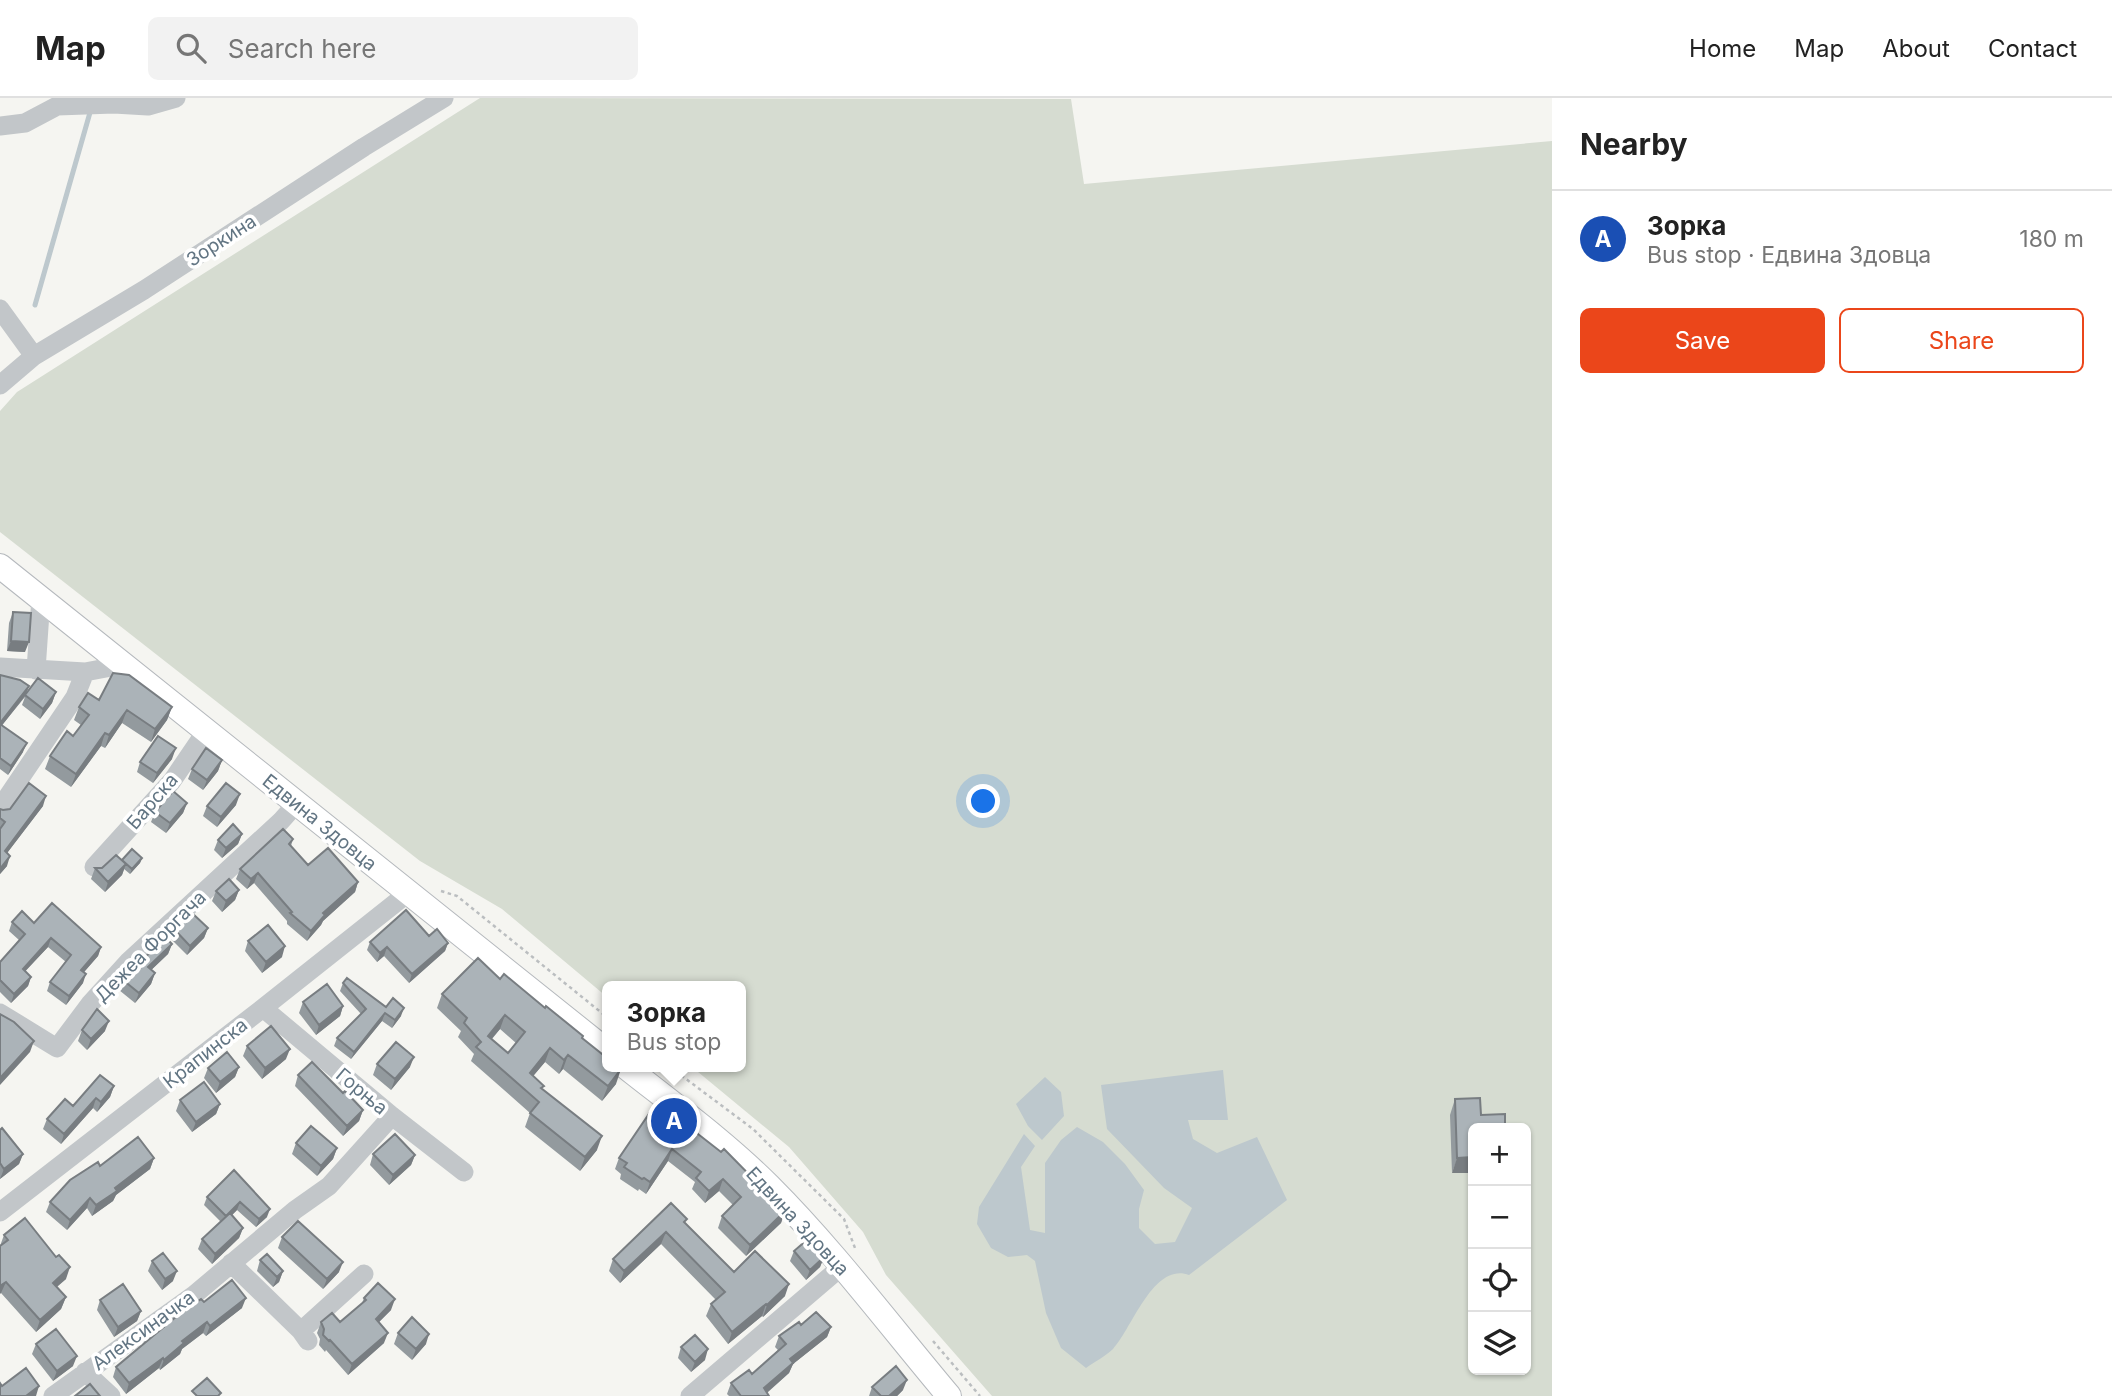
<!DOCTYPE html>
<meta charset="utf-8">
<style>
body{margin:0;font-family:Inter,sans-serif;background:#f2f2f2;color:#222}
.controls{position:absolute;right:21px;bottom:21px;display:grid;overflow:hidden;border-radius:10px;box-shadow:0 2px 5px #0004}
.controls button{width:63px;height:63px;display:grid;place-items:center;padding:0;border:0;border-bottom:2px solid #e0e0e0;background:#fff;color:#222;font:35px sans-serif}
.you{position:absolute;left:984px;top:704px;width:24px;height:24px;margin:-18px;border:5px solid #fff;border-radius:50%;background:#1a73e8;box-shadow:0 0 0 10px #1a73e833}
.badge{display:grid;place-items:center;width:46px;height:46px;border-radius:50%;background:#eb461a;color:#fff;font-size:23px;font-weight:700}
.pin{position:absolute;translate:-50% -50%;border:4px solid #fff;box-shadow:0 2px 7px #0006}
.popup{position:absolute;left:602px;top:883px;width:144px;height:91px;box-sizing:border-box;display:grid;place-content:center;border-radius:10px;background:#fff;filter:drop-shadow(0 2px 5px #0005);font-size:23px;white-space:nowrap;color:#767676}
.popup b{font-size:26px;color:#222}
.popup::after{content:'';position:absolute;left:50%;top:100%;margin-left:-14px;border:14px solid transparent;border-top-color:#fff}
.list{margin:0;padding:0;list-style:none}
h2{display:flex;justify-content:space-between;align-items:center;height:91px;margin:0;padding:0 28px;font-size:30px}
h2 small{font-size:23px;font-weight:400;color:#767676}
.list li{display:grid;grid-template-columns:46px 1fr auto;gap:21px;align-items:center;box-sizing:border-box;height:98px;padding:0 28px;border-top:2px solid #e0e0e0}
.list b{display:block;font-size:26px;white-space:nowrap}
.list p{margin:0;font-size:23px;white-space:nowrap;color:#767676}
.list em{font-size:23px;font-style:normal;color:#767676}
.actions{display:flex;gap:14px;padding:21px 28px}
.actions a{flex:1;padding:16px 0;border:2px solid #eb461a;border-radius:10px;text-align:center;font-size:24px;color:#eb461a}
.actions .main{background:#eb461a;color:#fff}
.icon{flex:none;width:38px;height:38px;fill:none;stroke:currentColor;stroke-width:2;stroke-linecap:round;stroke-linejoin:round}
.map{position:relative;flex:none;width:1552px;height:1298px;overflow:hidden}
header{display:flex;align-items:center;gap:42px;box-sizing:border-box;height:98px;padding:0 35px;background:#fff;border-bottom:2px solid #e0e0e0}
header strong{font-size:33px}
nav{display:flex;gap:38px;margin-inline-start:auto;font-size:24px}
.search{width:490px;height:63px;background:#f2f2f2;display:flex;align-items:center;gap:18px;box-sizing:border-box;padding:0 24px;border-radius:10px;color:#767676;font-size:26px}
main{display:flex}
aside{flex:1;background:#fff}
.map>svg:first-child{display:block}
.green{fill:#d6dcd1;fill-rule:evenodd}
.water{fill:#bdc8cd}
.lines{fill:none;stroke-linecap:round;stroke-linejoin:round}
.stream{stroke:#bdc8cd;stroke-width:5}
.major-casing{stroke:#b5b9bd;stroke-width:26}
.path{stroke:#bbbec0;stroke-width:2.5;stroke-dasharray:3.5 3.5;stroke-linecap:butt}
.minor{stroke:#c2c6c9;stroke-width:19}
.major{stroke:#fff;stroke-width:24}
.wall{fill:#939a9e;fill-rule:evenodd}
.shaded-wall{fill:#787d81}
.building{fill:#abb3b8;stroke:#787d81;stroke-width:2;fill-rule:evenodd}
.labels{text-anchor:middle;stroke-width:7;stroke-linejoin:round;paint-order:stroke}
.street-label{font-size:19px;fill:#627583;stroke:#fff}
</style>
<header>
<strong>Map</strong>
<div class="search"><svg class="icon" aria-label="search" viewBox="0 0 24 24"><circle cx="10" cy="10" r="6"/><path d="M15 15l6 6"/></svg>Search here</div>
<nav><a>Home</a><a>Map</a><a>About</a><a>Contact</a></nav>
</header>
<main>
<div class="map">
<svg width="1552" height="1298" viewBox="0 0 1552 1298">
<rect width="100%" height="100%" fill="#f5f5f1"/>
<path class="green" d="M480 0 1071 1 1084 86 1552 43V1298H992L886 1177 863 1134 789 1049 692 969H740V888H608L607 899 502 811 420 763 0 434V313L17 294ZM1473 1030H1526V1272H1473Z"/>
<path class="water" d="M1223 972 1228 1022H1188L1193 1041 1217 1055 1257 1039 1287 1102 1189 1177C1153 1164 1132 1231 1113 1251 1106 1258 1094 1264 1086 1270L1061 1250 1046 1215 1035 1163 1027 1157 1008 1159 991 1150 977 1126 979 1109 1024 1036 1035 1048 1021 1069 1030 1132 1045 1135V1065L1061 1042 1077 1029 1103 1044 1125 1066 1144 1092 1139 1111V1130L1155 1146 1175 1144 1192 1110 1164 1090 1107 1031 1101 987Z
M1045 979 1061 994 1064 1018 1042 1042 1028 1028 1016 1006Z"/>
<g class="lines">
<path class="stream" d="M35 207 91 11"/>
<defs>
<path id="major" d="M0 468 608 954
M626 969C674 1007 725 1044 769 1088 834 1153 890 1228 949 1298"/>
</defs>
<use href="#major" class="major-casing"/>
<path class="path" d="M441 793 457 798 608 920
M670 969 753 1031 844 1121 855 1150
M933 1243 980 1298"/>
<path class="minor" d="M0 28 25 25 57 8 114 6 148 8 176 0
M0 211 34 258
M0 287 34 258 144 192 364 49 444 0
M0 569 85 574 122 567
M36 572 41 500
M0 710 75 599 85 574
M94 769 172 683 206 633
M263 910 392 1018 464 1074
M0 915 57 950 90 906 129 863 281 723 297 705
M0 1114 263 910 408 795
M231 1165 301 1233 308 1243
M301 1233 364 1176
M85 1274 111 1298
M53 1298 194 1197 295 1112 329 1088 392 1018
M690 1298 841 1169"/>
<use href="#major" class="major"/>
</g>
<path class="wall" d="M13 514 25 554 7 553 9 525Z
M0 577 29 588 26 596 56 594 52 605 40 621 22 607 25 599 2 627 23 654 8 677 0 671Z
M99 602 172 609 167 622 151 644 122 625 105 650 101 648 71 689 45 671 50 658 73 638 81 627 74 622 79 609Z
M172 661 153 685 137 674 140 664Z
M222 662 218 673 203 692 188 681 192 671Z
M187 705 183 715 166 735 151 724 155 714Z
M236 707 217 729 203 718 207 708Z
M43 708 7 755V768L0 776V711L3 712Z
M242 736 238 746 222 760 214 752 218 742Z
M293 741 291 748 308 767 358 784 355 794 323 823 321 827 307 843 287 826V823L254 785 247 791 236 781 240 771Z
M142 760 140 765 130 776 124 771 122 777 105 794 91 781 95 770H102L122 762Z
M239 792 235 802 222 814 212 803 216 793Z
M12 824 34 825 101 849 98 858 84 874 83 885 66 907 47 893 50 884 66 864 48 849 25 873 31 879 28 888 11 905 0 894V864L19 842 9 833Z
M208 830 204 840 187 857 171 841 174 831Z
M429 838 448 845 445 853 409 885 384 858 377 864 367 852 370 844Z
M248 843 282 859 262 875 245 853Z
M172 846 168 856 151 872 155 875 151 886 135 905 119 892 123 882Z
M500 881 545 910 583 938 582 940 616 986 602 1003 563 971 559 976 545 964 533 978 542 991 597 1052 580 1073 525 1029 530 1015 471 963 474 956 458 939 461 933 437 910 442 896ZM500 931 516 945 508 955 492 941Z
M343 885 401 918 392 930 382 923 351 961 334 948 337 940 361 916 340 893Z
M303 904 343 908 340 918 316 937 299 915Z
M82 932 105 933 87 952 78 943Z
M247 948 286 961 262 981 243 958Z
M377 966 410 969 391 992 373 977Z
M239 969 235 979 216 995 204 980 208 970Z
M298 977 343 995 363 1012 359 1023 343 1038 295 988Z
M114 988 110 999 97 1014 93 1010 61 1046 43 1031 47 1021Z
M1480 1000 1452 1075 1450 1017 1455 1001Z
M180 1002 220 1006 216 1016 192 1034 176 1013Z
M657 1004 785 1113 781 1125 746 1158 718 1130 722 1118 733 1107 719 1093 705 1105 692 1091 695 1084 668 1063 646 1096 639 1091 638 1093 620 1081 621 1076 615 1071 619 1060Z
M0 1032 23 1056 19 1066 0 1081Z
M296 1045 337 1050 333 1061 317 1078 292 1056Z
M373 1056 415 1057 411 1067 389 1087 370 1067Z
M154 1060 150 1071 116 1097 113 1103 92 1118 87 1110 67 1132 46 1114 50 1104 100 1068Z
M234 1072 267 1119 256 1129 237 1112 232 1117 243 1130 239 1140 212 1166 198 1151 202 1141 221 1124 204 1107 207 1099Z
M671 1105 686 1126 734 1174 785 1198 763 1219 762 1218 728 1246 706 1218 711 1206 716 1202 661 1146 620 1185 609 1173 613 1161Z
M4 1137 66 1181 57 1189 66 1199 61 1211 36 1234 1 1195 0 1148Z
M282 1139 339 1174 323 1191 278 1150Z
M794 1153 824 1159 820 1169 806 1182 790 1163Z
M267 1156 283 1173 279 1184 273 1189 257 1173 260 1162Z
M152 1163 173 1183 162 1192 148 1173Z
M364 1200 391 1212 379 1224 384 1245 348 1277 326 1252 325 1254 319 1247 320 1241 317 1235 321 1224H340L362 1205Z
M100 1202 141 1213 137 1223 114 1239 97 1212Z
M204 1204 242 1210 206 1238 203 1235 182 1251 180 1256 160 1272 159 1270 126 1296 113 1279 116 1269Z
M801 1227 831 1229 827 1239 793 1266 789 1275 767 1295 769 1298H729L727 1296 731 1285 752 1276 778 1252 775 1249 779 1238Z
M398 1235 426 1246 412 1262 394 1246Z
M36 1246 73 1268 53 1283 32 1256Z
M681 1249 705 1262 691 1274 678 1260Z
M872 1289 903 1292 897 1298H869Z"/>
<path class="shaded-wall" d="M11 543 29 544 25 554 7 553Z
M29 588 25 598 0 630V625Z
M56 594 52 605 40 621 43 611Z
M172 609 167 622 151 644 155 631Z
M127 612 122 625 105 650 109 637Z
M105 635 101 648 71 689 76 676Z
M27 645 23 654 8 677 11 668Z
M176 650 172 661 153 685 157 675Z
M222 662 218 673 203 692 207 682Z
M240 696 236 707 217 729 221 719Z
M46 698 43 708 1 763 5 753Z
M187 705 183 715 166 735 170 725Z
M242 736 238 746 222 760 226 750Z
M10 758 7 768 0 776V771Z
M142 760 140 765 130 776 132 771Z
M126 766 122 777 105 794 108 784Z
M258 775 254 785 247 791 251 781Z
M358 784 355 794 323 823 321 827 307 843 311 833 323 815Z
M239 792 235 802 222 814 226 803Z
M208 830 204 840 187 857 190 848Z
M51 840 48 849 19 880 23 871Z
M448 845 445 853 409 885 412 876Z
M172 846 168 856 144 879 148 869Z
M285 848 282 859 262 875 266 864Z
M101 849 98 858 78 881 81 872Z
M387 849 384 858 377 864 380 855Z
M155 875 151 886 135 905 139 895Z
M86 876 83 885 66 907 69 898Z
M31 879 28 888 11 905 14 896Z
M343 908 340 918 316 937 319 927Z
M404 910 401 918 392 930 395 922Z
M385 915 382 923 351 961 354 954Z
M505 917 500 931 482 952 488 938Z
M109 923 105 933 87 952 91 941Z
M34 943 30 954 0 987V980Z
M550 950 545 964 524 989 530 975Z
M290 951 286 961 262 981 265 970Z
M568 957 563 971 559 976 564 962Z
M414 959 410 969 391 992 395 981Z
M239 969 235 979 216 995 220 984Z
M621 971 616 986 602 1003 608 988Z
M114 988 110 999 97 1014 101 1004Z
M96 1000 93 1010 61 1046 64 1036Z
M220 1006 216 1016 192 1034 196 1024Z
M363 1012 359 1023 343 1038 347 1028Z
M602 1038 597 1052 580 1073 585 1059Z
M337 1050 333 1061 317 1078 321 1068Z
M672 1051 668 1063 646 1096 650 1084Z
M23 1056 19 1066 0 1081 4 1071Z
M415 1057 411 1067 389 1087 393 1077Z
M1473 1059V1075H1452L1457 1060Z
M154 1060 150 1071 116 1097 113 1103 92 1118 96 1107 115 1090Z
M723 1081 719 1093 705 1105 709 1093Z
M90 1100 87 1110 67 1132 70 1122Z
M240 1104 237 1112 223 1126 226 1118Z
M270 1111 267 1119 256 1129 259 1121Z
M785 1113 781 1125 746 1158 750 1147Z
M243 1130 239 1140 212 1166 215 1156Z
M666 1134 661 1146 620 1185 624 1173Z
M824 1159 820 1169 806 1182 810 1172Z
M343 1164 339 1174 323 1191 327 1181Z
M70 1169 66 1181 48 1196 53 1185Z
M177 1173 173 1183 162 1192 165 1181Z
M283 1173 279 1184 273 1189 277 1179Z
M6 1184 1 1195 0 1196V1188Z
M789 1186 785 1198 763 1219 767 1207Z
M66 1199 61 1211 36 1234 40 1222Z
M246 1200 242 1210 206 1238 210 1228Z
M395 1201 391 1212 372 1231 376 1221Z
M766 1206 762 1218 728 1246 732 1234Z
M141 1213 137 1223 114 1239 118 1229Z
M207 1224 203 1235 182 1251 180 1256 160 1272 164 1262 182 1243Z
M831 1229 827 1239 793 1266 789 1275 763 1298 764 1290 790 1261Z
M388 1235 384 1245 348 1277 352 1266Z
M429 1236 426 1246 412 1262 416 1251Z
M708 1251 705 1262 691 1274 695 1264Z
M77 1258 73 1268 53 1283 57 1273Z
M163 1260 159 1270 126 1296 129 1285Z
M907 1282 903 1292 897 1298H889Z
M39 1288 36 1298H26Z"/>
<path class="building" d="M13 514 31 515 29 544 11 543Z
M113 575 129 577 172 609 155 631 127 612 109 637 105 635 76 676 50 658 67 633 73 638 89 617 79 609 88 595 99 602Z
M0 577 20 582 29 588 0 625Z
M38 580 56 594 43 611 25 597Z
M0 626 27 645 11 668 0 660Z
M158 638 176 650 157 675 140 664Z
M206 650 222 662 207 682 192 671Z
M29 685 46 698 5 753 10 758 0 771V731L5 724 0 720V711L3 712 10 711Z
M226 685 240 696 221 719 207 708Z
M173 693 187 705 170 725 155 714Z
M233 726 242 736 226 750 218 742Z
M283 731 293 741 289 746 308 767 328 750 358 784 323 815 325 817 311 833 290 815 292 814 258 775 251 781 240 771Z
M132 751 142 760 132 771 122 762Z
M116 757 126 766 108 784 95 770H102Z
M229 781 239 792 226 803 216 793Z
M52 805 101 849 81 872 86 876 69 898 50 884 71 857 51 840 23 871 31 879 14 896 0 882V864L25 836 12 824 22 813 34 825Z
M406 812 429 838 437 831 448 845 412 876 387 849 380 855 370 844Z
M192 815 208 830 190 848 174 831Z
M268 827 285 848 266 864 248 843Z
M165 839 172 846 148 869 155 875 139 895 123 882Z
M478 860 500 881 504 876 545 910 546 908 583 938 582 940 607 960V969H618L621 971 608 988 568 957 564 962 550 950 530 975 544 988 541 990 602 1038 585 1059 530 1015 539 1004 476 949 481 944 464 925 467 920 442 896ZM505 917 525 934 508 955 488 938Z
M347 880 386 909 393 900 404 910 395 922 385 915 354 954 337 940 366 911 343 885Z
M327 886 343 908 319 927 303 904Z
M97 911 109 923 91 941 82 932Z
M0 916 14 924 34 943 0 980Z
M271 928 290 951 265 970 247 948Z
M396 944 414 959 395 981 377 966Z
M227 954 239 969 220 984 208 970Z
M312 964 343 995 345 993 363 1012 347 1028 298 977Z
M100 977 114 988 101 1004 96 1000 64 1036 47 1021 65 1001 73 1008Z
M204 984 220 1006 196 1024 180 1002Z
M1480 1000 1481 1017 1505 1016V1030H1473V1059L1457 1060 1455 1001Z
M657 1004 721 1054 724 1051 785 1113 750 1147 722 1118 741 1099 723 1081 709 1093 696 1080 701 1074 672 1051 650 1084 644 1080 642 1081 624 1069 627 1065 619 1060Z
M311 1028 337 1050 321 1068 296 1045Z
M2 1030 23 1056 4 1071 0 1065V1032Z
M395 1036 415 1057 393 1077 373 1056Z
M138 1039 154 1060 115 1090 117 1093 96 1107 90 1100 70 1122 50 1104 70 1082 98 1064 100 1068Z
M234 1072 270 1111 259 1121 240 1104 226 1118 207 1099Z
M671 1105 687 1121 684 1124 734 1174 755 1153 789 1186 767 1207 766 1206 732 1234 711 1206 725 1194 666 1134 624 1173 613 1161Z
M230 1115 243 1130 215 1156 202 1141Z
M25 1120 56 1159 59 1157 70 1169 53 1185 66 1199 40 1222 6 1184 0 1188V1148L8 1142 4 1137Z
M298 1123 343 1164 327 1181 282 1139Z
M808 1141 824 1159 810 1172 794 1153Z
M163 1155 177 1173 165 1181 152 1163Z
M267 1156 283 1173 277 1179 260 1162Z
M232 1182 246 1200 210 1228 207 1224 182 1243 184 1245 164 1262 163 1260 129 1285 116 1269 177 1218 201 1201 204 1204Z
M378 1185 395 1201 376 1221 388 1235 352 1266 330 1242 329 1243 323 1237 324 1231 321 1224 332 1215 340 1224 366 1202 364 1200Z
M123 1186 141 1213 118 1229 100 1202Z
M816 1214 831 1229 790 1261 793 1265 764 1290 769 1298H741L731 1285 749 1272 752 1276 786 1246 779 1238 799 1224 801 1227Z
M412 1219 429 1236 416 1251 398 1235Z
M56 1231 77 1258 57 1273 36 1246Z
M695 1237 708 1251 695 1264 681 1249Z
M896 1268 907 1282 889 1298H881L872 1289Z
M26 1270 39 1288 26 1298H0V1285L2 1288Z
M207 1280 221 1295 218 1298H197L192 1293Z
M90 1286 100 1298H75Z"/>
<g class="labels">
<g class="street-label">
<text transform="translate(221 142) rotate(-33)" y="7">Зоркина</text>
<text transform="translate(152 703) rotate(-49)" y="7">Барска</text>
<text transform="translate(320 724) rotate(39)" y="7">Едвина Здовца</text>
<text transform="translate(150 848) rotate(-45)" y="7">Дежеа Форгача</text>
<text transform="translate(205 955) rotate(-38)" y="7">Крапинска</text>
<text transform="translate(362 993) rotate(40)" y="7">Горња</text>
<text transform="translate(798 1123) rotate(47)" y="7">Едвина Здовца</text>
<text transform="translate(143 1232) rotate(-36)" y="7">Алексиначка</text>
</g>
</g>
</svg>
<div class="controls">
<button>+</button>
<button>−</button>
<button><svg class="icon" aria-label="locate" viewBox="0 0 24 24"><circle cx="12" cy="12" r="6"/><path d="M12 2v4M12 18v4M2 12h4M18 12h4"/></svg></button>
<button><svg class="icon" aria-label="layers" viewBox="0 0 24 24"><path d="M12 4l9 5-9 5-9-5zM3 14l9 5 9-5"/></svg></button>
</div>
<div class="you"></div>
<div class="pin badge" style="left:674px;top:1023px;background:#1a4fb4">A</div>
<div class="popup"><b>Зорка</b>Bus stop</div>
</div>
<aside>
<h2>Nearby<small></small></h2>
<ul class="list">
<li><span class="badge" style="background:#1a4fb4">A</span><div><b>Зорка</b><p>Bus stop · Едвина Здовца</p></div><em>180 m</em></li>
</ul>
<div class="actions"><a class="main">Save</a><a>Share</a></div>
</aside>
</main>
